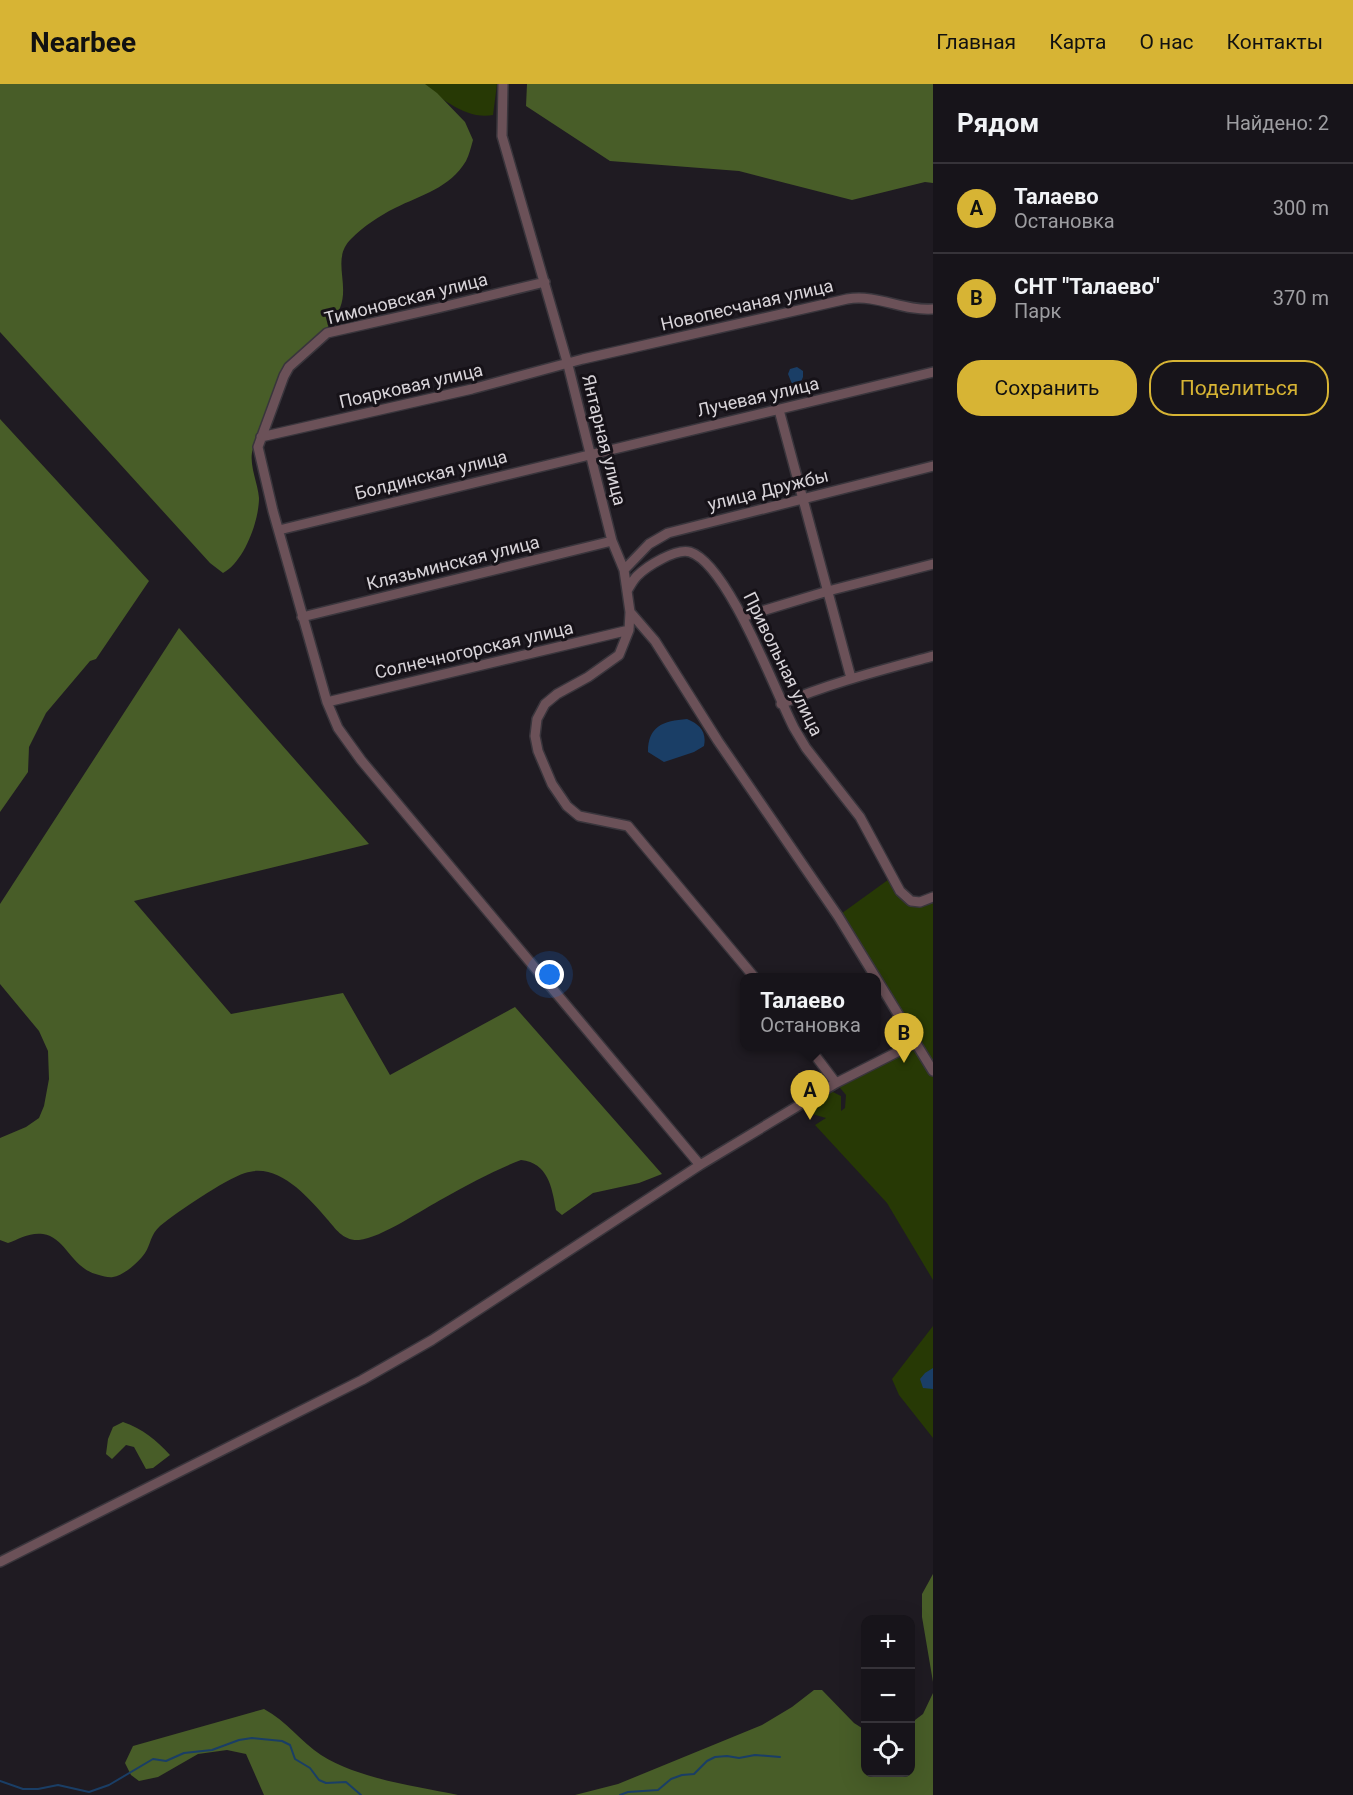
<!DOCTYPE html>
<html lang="ru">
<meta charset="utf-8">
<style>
body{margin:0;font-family:Roboto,sans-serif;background:#201d23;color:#f1f3f6}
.controls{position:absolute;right:18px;bottom:18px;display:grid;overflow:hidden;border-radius:12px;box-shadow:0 6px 24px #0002}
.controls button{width:54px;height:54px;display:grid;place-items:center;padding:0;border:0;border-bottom:2px solid #363339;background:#17141a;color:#f1f3f6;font:30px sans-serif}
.you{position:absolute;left:550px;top:891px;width:21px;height:21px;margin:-15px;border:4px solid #fff;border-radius:50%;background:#1a73e8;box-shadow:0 0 0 9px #1a73e833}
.badge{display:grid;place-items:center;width:39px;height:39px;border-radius:50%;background:#d7b434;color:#111;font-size:20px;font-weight:700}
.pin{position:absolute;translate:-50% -50px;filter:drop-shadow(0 2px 3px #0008)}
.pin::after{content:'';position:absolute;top:32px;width:21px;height:18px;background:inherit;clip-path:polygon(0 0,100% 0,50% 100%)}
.popup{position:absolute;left:740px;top:889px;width:141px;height:78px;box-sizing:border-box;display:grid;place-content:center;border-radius:12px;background:#17141a;filter:drop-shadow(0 2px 4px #0005);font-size:20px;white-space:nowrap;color:#9e9ea2}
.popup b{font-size:22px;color:#f1f3f6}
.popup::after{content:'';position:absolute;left:50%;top:100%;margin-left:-12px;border:12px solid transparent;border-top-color:#17141a}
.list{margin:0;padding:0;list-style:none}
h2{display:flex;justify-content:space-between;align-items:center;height:78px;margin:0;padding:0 24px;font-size:26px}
h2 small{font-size:20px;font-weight:400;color:#9e9ea2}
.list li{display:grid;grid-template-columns:39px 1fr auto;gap:18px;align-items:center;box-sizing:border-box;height:90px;padding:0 24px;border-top:2px solid #363339}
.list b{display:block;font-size:22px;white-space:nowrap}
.list p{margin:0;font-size:20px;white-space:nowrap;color:#9e9ea2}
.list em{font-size:20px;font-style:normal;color:#9e9ea2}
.actions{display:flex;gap:12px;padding:18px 24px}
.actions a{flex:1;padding:14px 0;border:2px solid #d7b434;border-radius:24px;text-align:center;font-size:21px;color:#d7b434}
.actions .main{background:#d7b434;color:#111}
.icon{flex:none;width:33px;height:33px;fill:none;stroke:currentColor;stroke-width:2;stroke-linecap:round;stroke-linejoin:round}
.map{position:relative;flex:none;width:933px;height:1711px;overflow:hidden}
header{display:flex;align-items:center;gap:36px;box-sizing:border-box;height:84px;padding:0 30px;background:#d7b434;color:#111}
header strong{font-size:28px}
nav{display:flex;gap:33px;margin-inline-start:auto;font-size:21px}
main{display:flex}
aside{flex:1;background:#17141a}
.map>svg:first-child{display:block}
.green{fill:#273905}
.forest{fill:#485d28}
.water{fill:#1a3e66}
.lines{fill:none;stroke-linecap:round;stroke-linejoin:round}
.stream{stroke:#1a3e66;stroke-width:2}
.minor-casing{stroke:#39353c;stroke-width:12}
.minor{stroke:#6b5158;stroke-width:9}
.labels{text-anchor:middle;stroke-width:6;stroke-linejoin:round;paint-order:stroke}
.street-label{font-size:18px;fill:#d8d4d9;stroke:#161218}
</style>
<header>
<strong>Nearbee</strong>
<nav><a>Главная</a><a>Карта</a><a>О нас</a><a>Контакты</a></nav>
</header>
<main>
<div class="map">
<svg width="933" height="1711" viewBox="0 0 933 1711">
<rect width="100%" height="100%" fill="#1f1b22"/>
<path class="green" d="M421 0H497L493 31C466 36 442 14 421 0Z
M892 793 911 817 933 813V1196L887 1119 815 1041 826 1034 812 1030 805 1023 831 1007 841 1012V1027L845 1024 846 1011 836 999 915 959 838 832Z
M933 1242V1354L899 1311 892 1295Z"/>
<path class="forest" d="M0 0H425L437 9 465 38 473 56C471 63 469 71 466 77 450 104 421 111 395 124 379 132 364 142 351 155 331 175 350 199 340 224 329 251 298 264 286 290 276 309 270 330 262 349 260 354 255 359 253 365 248 379 258 399 259 414 259 437 244 478 223 489L210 479 0 248Z
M527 0H933V99L925 98 852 116 739 87 610 77 526 22Z
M0 335 149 497 96 575 90 577 46 629 29 663 28 688 0 728Z
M179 544 369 760 134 817 231 930 343 909 390 991 515 923 662 1090 639 1099 593 1109 562 1131 556 1126C552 1103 548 1079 521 1076 495 1086 469 1100 444 1114 423 1125 381 1154 359 1156 343 1157 336 1145 327 1135 307 1112 278 1078 245 1089 224 1096 177 1128 160 1142 150 1151 151 1160 145 1169 139 1178 123 1192 113 1193 109 1194 103 1192 99 1191 71 1185 66 1153 43 1150 30 1148 19 1155 8 1159L0 1156V1054L26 1043 39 1034 44 1022 49 995 48 967 39 947 0 900V820Z
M123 1338C143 1345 156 1356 170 1371L153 1384 146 1385 134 1363 126 1361 112 1375 106 1370 108 1355 113 1343Z
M933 1490V1598L922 1533V1510Z
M814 1606H822L854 1639 865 1646 866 1688H910L911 1639 923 1630 933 1609V1711H575L618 1700 762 1641 792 1623Z
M264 1625C287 1637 301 1658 321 1671 359 1695 415 1702 458 1711H264L246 1670 227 1666 198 1670 158 1693 139 1697 131 1691 125 1679 133 1662Z"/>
<path class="water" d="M797 283 803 287V293L799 302 792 300 788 290 790 285Z
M687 635C699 640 707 647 704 662L694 668 664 678 648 668C648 642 663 637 687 635Z
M933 1284V1305L923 1304 920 1295 925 1289Z"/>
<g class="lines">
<path class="stream" d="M0 1697 23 1705H38L58 1701 89 1708 109 1701 153 1675 166 1677 184 1669 212 1666 239 1656 252 1654 282 1657 290 1661 295 1675 310 1684 319 1696 326 1699 346 1698 361 1711
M620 1711 628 1708 658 1706 671 1695 682 1691 694 1690 707 1677 715 1673 727 1672 739 1674 755 1671 780 1673"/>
<defs>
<path id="minor" d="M503 0 502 52 568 281 612 457 624 486 630 528 629 546 619 571 588 593 557 610 545 620 537 635 535 652 538 667 552 700 567 722 579 732 628 742 755 894
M545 198 438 224 327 249 289 283 284 292 258 363 273 427 327 618 338 644 361 676 700 1081
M779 326 851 594
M261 353 472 305 583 275 847 215C878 210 902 227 933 225
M279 446 933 288
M624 486 649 460 668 449 933 382
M627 507C630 502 633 496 637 492 647 482 676 464 690 468 728 480 775 607 794 644L806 664 860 733 900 807 911 817 920 818 933 813
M630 528 655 557 718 657 838 832 933 987
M302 533 612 457
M742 533 828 507 933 480
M327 618 629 546
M781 620C830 599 882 586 933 572
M808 962 836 999
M0 1478 362 1296 432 1256 700 1081 836 999 915 959"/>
</defs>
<use href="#minor" class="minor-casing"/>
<use href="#minor" class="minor"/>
</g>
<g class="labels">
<g class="street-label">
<text transform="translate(406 215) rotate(-14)" y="6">Тимоновская улица</text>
<text transform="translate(747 221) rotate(-13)" y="6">Новопесчаная улица</text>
<text transform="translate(411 302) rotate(-13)" y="6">Поярковая улица</text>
<text transform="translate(758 313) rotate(-13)" y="6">Лучевая улица</text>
<text transform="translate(604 356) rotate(76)" y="6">Янтарная улица</text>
<text transform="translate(431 391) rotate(-14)" y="6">Болдинская улица</text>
<text transform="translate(768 406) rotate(-14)" y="6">улица Дружбы</text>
<text transform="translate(453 479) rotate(-14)" y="6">Клязьминская улица</text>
<text transform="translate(474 566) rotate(-13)" y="6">Солнечногорская улица</text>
<text transform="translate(783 580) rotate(64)" y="6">Привольная улица</text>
</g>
</g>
</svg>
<div class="controls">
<button>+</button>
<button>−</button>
<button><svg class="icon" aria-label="locate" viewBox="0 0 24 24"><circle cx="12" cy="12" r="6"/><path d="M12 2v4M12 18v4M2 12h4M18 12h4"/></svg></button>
</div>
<div class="you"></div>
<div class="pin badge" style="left:810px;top:1036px">A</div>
<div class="popup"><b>Талаево</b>Остановка</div>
<div class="pin badge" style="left:904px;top:979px">B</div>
</div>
<aside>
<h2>Рядом<small>Найдено: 2</small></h2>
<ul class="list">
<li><span class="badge">A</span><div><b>Талаево</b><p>Остановка</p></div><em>300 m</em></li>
<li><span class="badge">B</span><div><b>СНТ &quot;Талаево&quot;</b><p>Парк</p></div><em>370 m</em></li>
</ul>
<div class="actions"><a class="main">Сохранить</a><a>Поделиться</a></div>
</aside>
</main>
